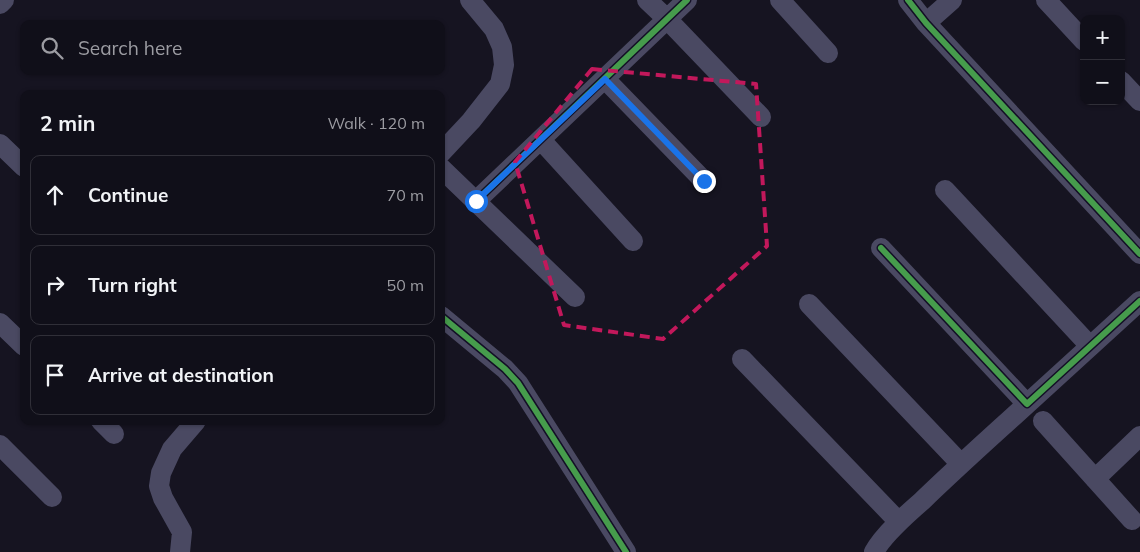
<!DOCTYPE html>
<meta charset="utf-8">
<style>
body{margin:0;font-family:Mulish,sans-serif;background:#1e1d26;color:#f1f3f6}
.controls{position:absolute;right:15px;top:15px;display:grid;overflow:hidden;border-radius:10px;box-shadow:0 1px 4px #0004}
.controls button{width:45px;height:45px;display:grid;place-items:center;padding:0;border:0;border-bottom:1px solid #302f38;background:#100f19;color:#f1f3f6;font:25px sans-serif}
.stop{position:absolute;width:15px;height:15px;margin:-11px;border:4px solid #1a73e8;border-radius:50%;background:#fff}
.stop.end{background:#1a73e8;border-color:#fff;box-shadow:0 1px 5px #0008}
.list{margin:0;padding:0;list-style:none}
h2{display:flex;justify-content:space-between;align-items:center;height:65px;margin:0;padding:0 20px;font-size:21px}
h2 small{font-size:16px;font-weight:400;color:#9c9ca2}
.list li{display:grid;grid-template-columns:32px 1fr auto;gap:15px;align-items:center;box-sizing:border-box;height:80px;margin:0 10px 10px;padding:0 10px;border:1px solid #302f38;border-radius:10px}
.list b{display:block;font-size:19px;white-space:nowrap}
.list em{font-size:16px;font-style:normal;color:#9c9ca2}
.icon{flex:none;width:28px;height:28px;fill:none;stroke:currentColor;stroke-width:2;stroke-linecap:round;stroke-linejoin:round}
.map{position:relative;flex:none;width:1140px;height:552px;overflow:hidden}
.search{position:absolute;background:#100f19;box-shadow:0 1px 4px #0004;left:20px;top:20px;width:425px;height:55px;display:flex;align-items:center;gap:12px;box-sizing:border-box;padding:0 18px;border-radius:10px;color:#9c9ca2;font-size:19px}
.panel{position:absolute;background:#100f19;box-shadow:0 1px 4px #0004;left:20px;top:90px;width:425px;height:335px;border-radius:10px}
.map>svg:first-child{display:block}
.lines{fill:none;stroke-linecap:round;stroke-linejoin:round}
.minor{stroke:#4a4962;stroke-width:20}
.cycleway-casing{stroke:#130f26;stroke-width:9}
.cycleway{stroke:#469c4c;stroke-width:6}
.route{stroke:#1a73e8;stroke-width:6}
.marked{fill:none;stroke:#c2185b;stroke-width:4;stroke-dasharray:10 6;stroke-linejoin:round}
</style>
<div class="map">
<svg width="1140" height="552" viewBox="0 0 1140 552">
<rect width="100%" height="100%" fill="#161421"/>
<g class="lines">
<path class="minor" d="M647 0 667 19 761 117
M780 0 828 53
M908 0 926 23 1140 254
M1046 0 1084 41
M0 4 4 0
M926 23 952 0
M605 79 704 181
M1121 81 1140 101
M541 140 633 241
M0 144 24 167
M441 153 471 121 500 84 504 65 502 47 494 29 470 0
M441 168 575 297
M945 190 1090 346
M476 201 687 0
M881 248 1027 404 1140 301
M809 304 961 464
M441 316 505 369 518 383 626 552
M0 323 24 346
M742 359 899 522
M101 421 114 434
M1043 421 1132 520
M0 445 52 497
M1095 479 1140 436
M180 552 182 532 163 498 159 486 161 473 172 449 196 421
M874 552C883 535 907 514 922 501 956 468 992 436 1027 404"/>
<defs>
<path id="cycleway" d="M908 0 926 23 1140 254
M476 201 687 0
M881 248 1027 404 1140 301
M441 316 505 369 518 383 626 552"/>
</defs>
<use href="#cycleway" class="cycleway-casing"/>
<use href="#cycleway" class="cycleway"/>
</g>
<g class="lines">
<path class="route" d="M476 201 605 79 704 181"/>
</g>
<path class="marked" d="M592 69 756 84 767 246 663 339 564 325 515 162Z"/>
</svg>
<div class="controls">
<button>+</button>
<button>−</button>
</div>
<div class="stop" style="left:476px;top:201px"></div>
<div class="stop end" style="left:704px;top:181px"></div>
<div class="search"><svg class="icon" aria-label="search" viewBox="0 0 24 24"><circle cx="10" cy="10" r="6"/><path d="M15 15l6 6"/></svg>Search here</div>
<section class="panel">
<h2>2 min<small>Walk · 120 m</small></h2>
<ul class="list">
<li><svg class="icon" aria-label="ahead" viewBox="0 0 24 24"><path d="M12 20V5M6 11l6-6 6 6"/></svg><div><b>Continue</b></div><em>70 m</em></li>
<li><svg class="icon" aria-label="right" viewBox="0 0 24 24"><path d="M7 20v-9h11M14 6l5 5-5 5"/></svg><div><b>Turn right</b></div><em>50 m</em></li>
<li><svg class="icon" aria-label="arrive" viewBox="0 0 24 24"><path d="M6 21V4h12l-3 4 3 4H6"/></svg><div><b>Arrive at destination</b></div></li>
</ul>
</section>
</div>
